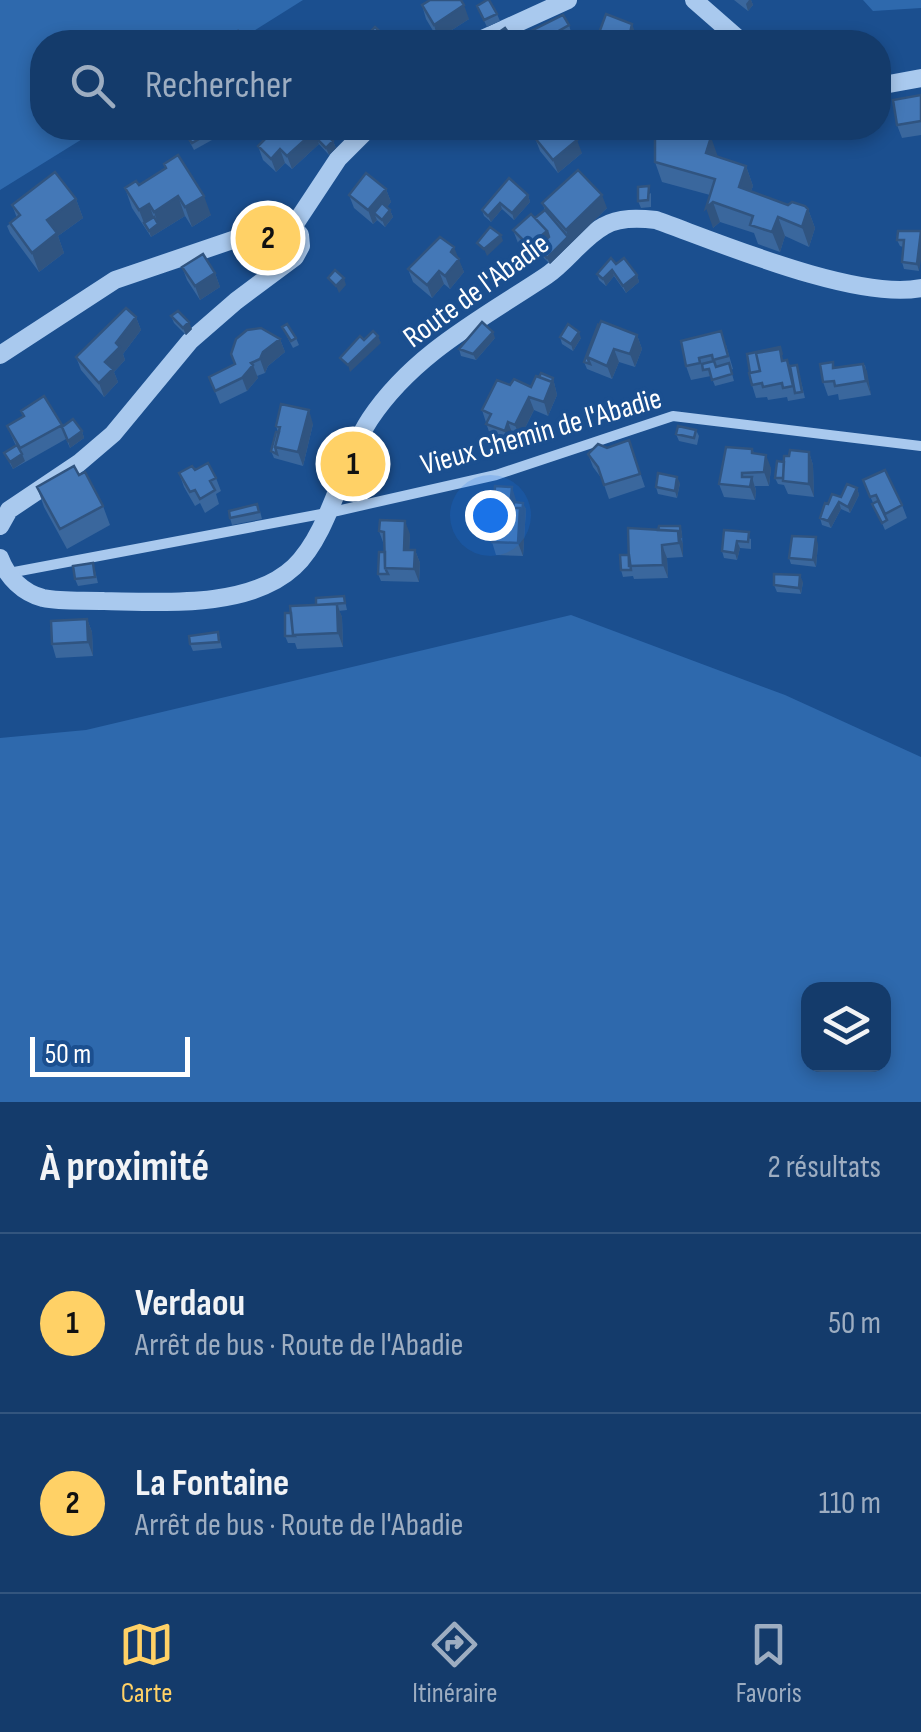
<!DOCTYPE html>
<html lang="fr">
<meta charset="utf-8">
<style>
body{margin:0;font-family:"Sofia Sans Condensed",sans-serif;background:#214673;color:#f1f3f6}
.controls{position:absolute;right:30px;bottom:30px;display:grid;overflow:hidden;border-radius:20px;box-shadow:0 5px 15px #0003}
.controls button{width:90px;height:90px;display:grid;place-items:center;padding:0;border:0;border-bottom:2px solid #33557e;background:#143b6b;color:#f1f3f6;font:50px sans-serif}
.scale{position:absolute;left:30px;bottom:25px;width:160px;box-sizing:border-box;padding-left:10px;border:5px solid #fff;border-top:0;font-size:28px;line-height:35px;white-space:nowrap;color:#fff;-webkit-text-stroke:8px #1b4f8f;paint-order:stroke}
.you{position:absolute;left:490px;top:515px;width:35px;height:35px;margin:-25px;border:8px solid #fff;border-radius:50%;background:#1a73e8;box-shadow:0 0 0 15px #1a73e833}
.badge{display:grid;place-items:center;width:65px;height:65px;border-radius:50%;background:#ffd166;color:#111;font-size:32px;font-weight:700}
.pin{position:absolute;translate:-50% -50%;border:5px solid #fff;box-shadow:0 2px 10px #0006}
.list{margin:0;padding:0;list-style:none}
h2{display:flex;justify-content:space-between;align-items:center;height:130px;margin:0;padding:0 40px;font-size:42px}
h2 small{font-size:32px;font-weight:400;color:#9dadc1}
.list li{display:grid;grid-template-columns:65px 1fr auto;gap:30px;align-items:center;box-sizing:border-box;height:180px;padding:0 40px;border-top:2px solid #33557e}
.list b{display:block;font-size:38px;white-space:nowrap}
.list p{margin:0;font-size:32px;white-space:nowrap;color:#9dadc1}
.list em{font-size:32px;font-style:normal;color:#9dadc1}
.icon{flex:none;width:55px;height:55px;fill:none;stroke:currentColor;stroke-width:2;stroke-linecap:round;stroke-linejoin:round}
.map{position:relative;flex:none;width:921px;height:1102px;overflow:hidden}
.search{position:absolute;background:#143b6b;box-shadow:0 5px 15px #0003;left:30px;right:30px;top:30px;height:110px;display:flex;align-items:center;gap:25px;box-sizing:border-box;padding:0 35px;border-radius:40px;color:#9dadc1;font-size:38px}
.sheet{height:490px;background:#143b6b}
nav{display:flex;justify-content:space-around;align-items:center;box-sizing:border-box;height:140px;border-top:2px solid #33557e;background:#143b6b;font-size:28px;color:#9dadc1}
nav a{display:grid;justify-items:center;gap:5px}
nav .on{color:#ffd166}
.map>svg:first-child{display:block}
.green{fill:#2e69ad;fill-rule:evenodd}
.lines{fill:none;stroke-linecap:round;stroke-linejoin:round}
.minor{stroke:#a9c9ee;stroke-width:10}
.tertiary{stroke:#a9c9ee;stroke-width:18}
.wall{fill:#3a679d}
.shaded-wall{fill:#305480}
.building{fill:#4478b7;stroke:#305480;stroke-width:2.5}
.labels{text-anchor:middle;stroke-width:8;stroke-linejoin:round;paint-order:stroke}
.street-label{font-size:30px;fill:#fff;stroke:#1b4f8f}
</style>
<div class="map">
<svg width="921" height="1102" viewBox="0 0 921 1102">
<rect width="100%" height="100%" fill="#1b4f8f"/>
<path class="green" d="M0 0H303L236 42H42V128H100L0 190Z
M863 0H921V8L873 11Z
M571 615 785 695 921 757V1102H0V738L86 730ZM884 989V1064H808V989Z"/>
<g class="lines">
<path class="minor" d="M9 573 337 511 496 475 673 416 921 446"/>
<path class="tertiary" d="M694 0 742 42
M476 42 568 0
M878 86 921 78
M293 227 338 159 369 128
M0 355 115 280 265 229 279 225 293 227
M0 526 9 510 79 463 113 434 190 341 236 301 295 257 301 246 300 235 293 227
M0 558C7 577 23 593 43 598 62 602 84 600 104 601 161 602 249 609 294 567 330 533 342 462 370 419 414 353 483 318 546 276 567 262 582 238 604 226 619 217 639 218 656 220 720 243 857 301 921 288"/>
</g>
<path class="wall" d="M734 0H751L753 5 748 11Z
M422 5 469 19 438 39 426 19Z
M477 6 497 14 500 21 487 27Z
M569 25 571 32 553 42H539L533 30Z
M921 95V135L902 138 897 125Z
M217 128H246L224 140Z
M276 128H322L323 131 333 141 336 148 329 155 319 144 292 169 285 163 276 172 263 160 258 146Z
M525 128H539L528 134Z
M209 133 212 140 194 150 186 135Z
M535 138 582 153 558 173 540 151Z
M718 157 746 166 753 186 751 191 788 205 808 209 815 228 809 247 785 236 780 252 758 244 754 233 720 222 713 228 710 195 662 182 655 162Z
M165 168 211 215 192 227 185 216 151 237 132 208 125 188 139 185Z
M386 189 391 202 387 207 390 210 393 217 385 227 377 220 373 224 354 208 349 195Z
M651 193V207L641 208 638 201Z
M528 195 530 202 514 220 502 209 491 222 484 216 482 210Z
M76 199 83 218 58 236 64 253 39 272 10 233 7 226 17 218 12 205Z
M542 203 607 208 550 264 540 254 534 259 518 243 513 230 535 218 545 210Z
M921 231 919 271 904 269 902 262 903 247 900 246 897 240Z
M457 257 464 272 450 289 444 284 432 298 413 282 408 269Z
M616 264 637 275 639 282 626 293 614 276 606 286 599 280 597 274Z
M182 267 215 273 220 287 200 300 187 280Z
M171 316 192 329 186 335 174 323Z
M136 317 141 330 123 354 125 360 114 372 118 382 104 397 81 370 76 357Z
M598 325 637 335 642 349 635 367 619 362 612 379 587 369 584 362Z
M282 327 296 338 299 345 293 348Z
M560 337 581 338 573 351 562 344Z
M495 338 476 360 461 356 459 349Z
M280 339 285 352 268 366 265 373 257 376 258 378 247 391 220 404 209 377Z
M681 341 726 345 733 369 731 370 734 381 715 386 711 376 691 380 686 366Z
M784 360H787L790 366 797 365 805 398 788 401 787 397 768 400 767 397 756 398 752 385Z
M865 365 871 395 839 400 838 394 828 396 823 382 835 368Z
M553 378 557 395 548 416 534 410 520 438 513 435 509 445 491 438 482 410 510 385 531 387Z
M44 396 62 427 82 431 84 438 70 448 66 439 13 469 4 453 16 446 7 426 23 416 21 411Z
M313 424 303 466 274 458 271 451 278 432 276 426Z
M696 430 699 436 697 445 679 441 676 434Z
M629 440 645 487 609 499 602 479 593 467 588 454Z
M752 449 754 453 771 468 769 486H755L756 491 755 500 724 497 719 484Z
M809 452 813 465 814 497 788 494 784 485 778 484 775 478 784 462Z
M444 461H457L455 468H446Z
M195 470 216 478 221 491 216 494 219 504 205 513 200 503 195 506 184 487 179 473Z
M79 475 103 506 110 525 67 549 44 507 37 487Z
M863 480 902 505 907 518 885 530Z
M680 483 677 498 658 494 656 487Z
M857 488 859 495 850 513 841 509 831 528 822 525 820 518 828 504Z
M516 500V502L526 509 523 556 496 555 492 542Z
M260 511 262 519 232 525 230 518Z
M680 526 682 533 683 557 667 558 668 578 634 579 633 576 623 577 621 570 629 555 658 530Z
M724 530 751 539V549L740 548 737 560 724 558 722 551Z
M379 531 410 534 409 550H415L420 563 419 582 381 581 378 574 385 552 384 545Z
M818 544 816 567 791 564 789 558Z
M93 563 98 583 78 586 75 579Z
M803 582 801 594 777 592 774 585Z
M344 596 347 610 339 611 342 617 343 647 297 649 295 643H288L285 636 291 613Z
M87 619 92 632 93 656 56 658 52 644Z
M218 632 222 648 193 651 190 644Z"/>
<path class="shaded-wall" d="M749 0H751L753 5 748 11 746 4Z
M464 5 469 19 438 39 434 25Z
M632 24 637 38 638 42H632L630 33Z
M318 128H322L326 138 317 139 319 144 292 169 287 156Z
M711 137 718 157 706 153Z
M577 140 582 153 558 173 553 160Z
M333 141 336 148 329 155 326 148Z
M280 149 285 163 276 172 271 159Z
M746 166 753 186 746 206 739 187Z
M386 189 391 202 379 217 374 213 377 220 373 224 368 210Z
M528 195 530 202 514 220 512 213Z
M602 195 607 208 550 264 547 258 568 237 566 230Z
M178 196 185 216 151 237 149 231 158 224 154 212Z
M204 196 211 215 192 227 185 207Z
M76 199 83 218 58 236 64 253 39 272 32 253 47 220Z
M713 202 720 222 713 228 706 208Z
M500 203 502 209 491 222 488 216Z
M149 204 156 224 144 223 139 210Z
M808 209 815 228 809 247 802 227Z
M390 210 393 217 385 227 382 220Z
M778 217 785 236 780 252 772 232Z
M547 231 552 244 537 248 540 254 534 259 529 246Z
M501 235 503 241 487 256 484 249Z
M921 238V260L919 271 917 264Z
M454 247 464 272 450 289 445 276 451 252Z
M612 270 614 276 606 286 603 279Z
M439 271 444 284 432 298 427 285Z
M215 273 220 287 200 300 195 286Z
M637 275 639 282 626 293 623 286Z
M344 278 346 285 339 293 336 286Z
M136 317 141 330 123 354 125 360 114 372 118 382 104 397 99 383 105 362 116 343Z
M189 322 192 329 186 335 183 328Z
M493 332 495 338 476 360 473 354Z
M579 332 581 338 573 351 571 344Z
M637 335 642 349 635 367 630 354Z
M378 336 381 343 350 372 348 365Z
M280 339 285 352 268 366 265 373 260 359 263 352Z
M614 349 619 362 612 379 607 366Z
M863 364 867 371 871 395 866 381Z
M253 365 258 378 247 391 242 378Z
M553 378 557 395 548 416 544 402Z
M529 397 534 410 520 438 515 425Z
M309 410 313 424 303 466 298 452Z
M508 422 513 435 509 445 505 431Z
M82 431 84 438 70 448 68 441Z
M809 452 813 465 814 497 809 484Z
M22 454 25 461 13 469 10 462Z
M766 455 771 468 769 486 764 472Z
M677 477 680 483 677 498 675 491Z
M752 477 756 491 755 500 750 487Z
M512 487 516 500V514L510 508Z
M857 488 859 495 850 513 848 507Z
M839 502 841 509 831 528 828 521Z
M523 503 526 509 523 556 518 543 520 508Z
M405 521 410 534 409 563 404 550Z
M678 531 683 544V557L679 543Z
M816 537 818 544 816 567 813 560Z
M737 541 740 548 737 560 735 553Z
M662 545 667 558 668 578 663 565Z
M415 550 420 563 419 582 414 569Z
M800 575 803 582 801 594 799 588Z
M337 604 342 617 343 647 338 633Z
M87 619 92 632 93 656 88 642Z"/>
<path class="building" d="M430 0H461L464 5 434 25 422 5Z
M487 0H489L497 14 484 20 477 6Z
M606 14 632 24 630 33 635 35 632 42H600L603 35 599 33Z
M563 15 569 25 539 42 533 30Z
M375 27 391 42H360Z
M505 28 515 42H495L492 37Z
M238 31 246 42H233L229 36Z
M291 32 297 39 304 34 311 42H275Z
M921 95V121L897 125 893 100Z
M198 128H206L209 133 192 143 186 135Z
M276 128H318L287 156 280 149 271 159 258 146Z
M548 128H568L577 140 553 160 535 138Z
M655 128H670L711 137 706 153 746 166 739 187 788 205 792 202 805 206 808 209 802 227 778 217 772 232 750 225 753 216 713 202 706 208 715 179 655 162Z
M323 131 333 141 326 148 317 139Z
M178 155 204 196 185 207 178 196 154 212 149 204 139 210 125 188 136 181 139 185 166 168 164 164Z
M578 170 602 195 566 230 542 203Z
M55 172 76 199 47 220 57 233 32 253 10 223 20 215 12 205Z
M366 173 386 189 368 210 349 195Z
M509 178 528 195 512 213 500 203 488 216 482 210Z
M649 186 648 200 638 201V187Z
M382 203 390 210 382 220 374 213Z
M545 210 568 237 547 258 537 248 549 237 547 231 535 218Z
M531 214 547 231 529 246 513 230Z
M154 217 158 224 149 231 144 223Z
M490 227 501 235 484 249 477 243Z
M898 231H921L917 264 902 262 904 240H897Z
M440 237 454 247 451 252 459 259 445 276 439 271 427 285 408 269Z
M203 254 215 273 195 286 182 267Z
M611 258 616 264 624 258 637 275 623 286 612 270 603 279 597 274Z
M335 270 344 278 336 286 328 278Z
M126 308 136 317 116 343 120 347 105 362 113 369 99 383 76 357Z
M178 311 189 322 183 328 171 316Z
M601 321 637 335 630 354 614 349 607 366 587 357Z
M482 322 493 332 473 354 459 349Z
M287 324 296 338 291 341 282 327Z
M568 324 579 332 571 344 560 337Z
M598 325 599 326 587 357 590 364 584 362Z
M261 328 280 339 263 352 260 359 251 363 253 365 242 378 215 391 209 377 235 364 231 354 236 339 247 330Z
M373 331 378 336 348 365 340 358 360 336 364 340Z
M721 331 728 356 713 360 712 355 699 358 700 363 686 366 681 341Z
M780 347 782 355 780 349 756 353 760 371 750 373 747 354Z
M780 349 782 361 787 360 793 386 783 388 782 383 763 387 762 383 752 385 749 373 760 371 756 353Z
M714 361 716 367 729 363 732 374 712 380 709 369 703 370 702 364Z
M833 362V368L863 364 866 381 835 386 834 381 823 382 820 364Z
M797 365 802 392 795 393 790 366Z
M541 373 553 378 552 382 539 377Z
M536 376 552 382 544 402 529 397 515 425 508 422 505 431 486 424 491 414 482 410 497 380 510 385 514 379 531 387Z
M44 396 62 425 20 448 7 426 24 416 21 411Z
M281 404 309 410 298 452 275 447 280 427 276 426Z
M73 419 82 431 68 441 62 427Z
M678 426 696 430 694 438 676 434Z
M276 432H279L275 447 277 454 271 451Z
M629 440 640 474 604 485 598 467 588 454 598 444 607 448Z
M17 445 22 454 10 462 4 453Z
M726 447 752 449V453L766 455 764 472 742 473V477H752L750 487 719 484Z
M790 450 809 452V484L783 481 784 456H789Z
M446 451 455 454 453 461H444Z
M777 461 784 462 783 478H775Z
M208 463 216 478 210 481 215 490 200 499 195 490 190 492 179 473 192 466 195 470Z
M74 466 79 475 85 472 103 506 60 529 37 487Z
M885 470 902 505 885 514 876 495 870 497 863 480Z
M658 473 677 477 675 491 656 487Z
M847 484 857 488 848 507 839 502 828 521 820 518 825 503 828 504 832 494 841 497Z
M495 486 512 487 510 508H520L518 543 492 542Z
M878 501 887 520 882 523 872 504Z
M514 502 523 503 522 515 520 508H513Z
M257 504 259 512 230 518 229 511Z
M380 520 405 521 404 550H415L414 569 385 568 384 532 379 531Z
M659 526H680L681 538 678 531 658 530Z
M628 528 678 531 679 543 662 545 663 565 629 566Z
M724 530 749 532 748 542 737 541 735 553 722 551Z
M792 536 816 537 813 560 789 558Z
M379 552H385V568L388 574H378Z
M620 555H629L631 570H621Z
M93 563 95 577 75 579 73 566Z
M774 574 800 575 799 588 774 585Z
M344 596 345 603 316 605V598Z
M337 604 338 633 293 635 290 606Z
M285 613H291L293 635 294 636H285Z
M87 619 88 642 52 644 51 621Z
M218 632 219 642 190 644 189 636Z"/>
<g class="labels">
<g class="street-label">
<text transform="translate(476 290) rotate(-36)" y="10">Route de l'Abadie</text>
<text transform="translate(541 431) rotate(-16)" y="10">Vieux Chemin de l'Abadie</text>
</g>
</g>
</svg>
<div class="controls">
<button><svg class="icon" aria-label="layers" viewBox="0 0 24 24"><path d="M12 4l9 5-9 5-9-5zM3 14l9 5 9-5"/></svg></button>
</div>
<div class="scale">50 m</div>
<div class="you"></div>
<div class="pin badge" style="left:353px;top:464px">1</div>
<div class="pin badge" style="left:268px;top:238px">2</div>
<div class="search"><svg class="icon" aria-label="search" viewBox="0 0 24 24"><circle cx="10" cy="10" r="6"/><path d="M15 15l6 6"/></svg>Rechercher</div>
</div>
<section class="sheet">
<h2>À proximité<small>2 résultats</small></h2>
<ul class="list">
<li><span class="badge">1</span><div><b>Verdaou</b><p>Arrêt de bus · Route de l'Abadie</p></div><em>50 m</em></li>
<li><span class="badge">2</span><div><b>La Fontaine</b><p>Arrêt de bus · Route de l'Abadie</p></div><em>110 m</em></li>
</ul>
</section>
<nav>
<a class="on"><svg class="icon" aria-label="map" viewBox="0 0 24 24"><path d="M3 6l6-2 6 2 6-2v14l-6 2-6-2-6 2zM9 4v14M15 6v14"/></svg>Carte</a>
<a><svg class="icon" aria-label="directions" viewBox="0 0 24 24"><path d="M12 3l9 9-9 9-9-9zM9 14v-3h6M13 9l2 2-2 2"/></svg>Itinéraire</a>
<a><svg class="icon" aria-label="saved" viewBox="0 0 24 24"><path d="M7 4h10v16l-5-4-5 4z"/></svg>Favoris</a>
</nav>
